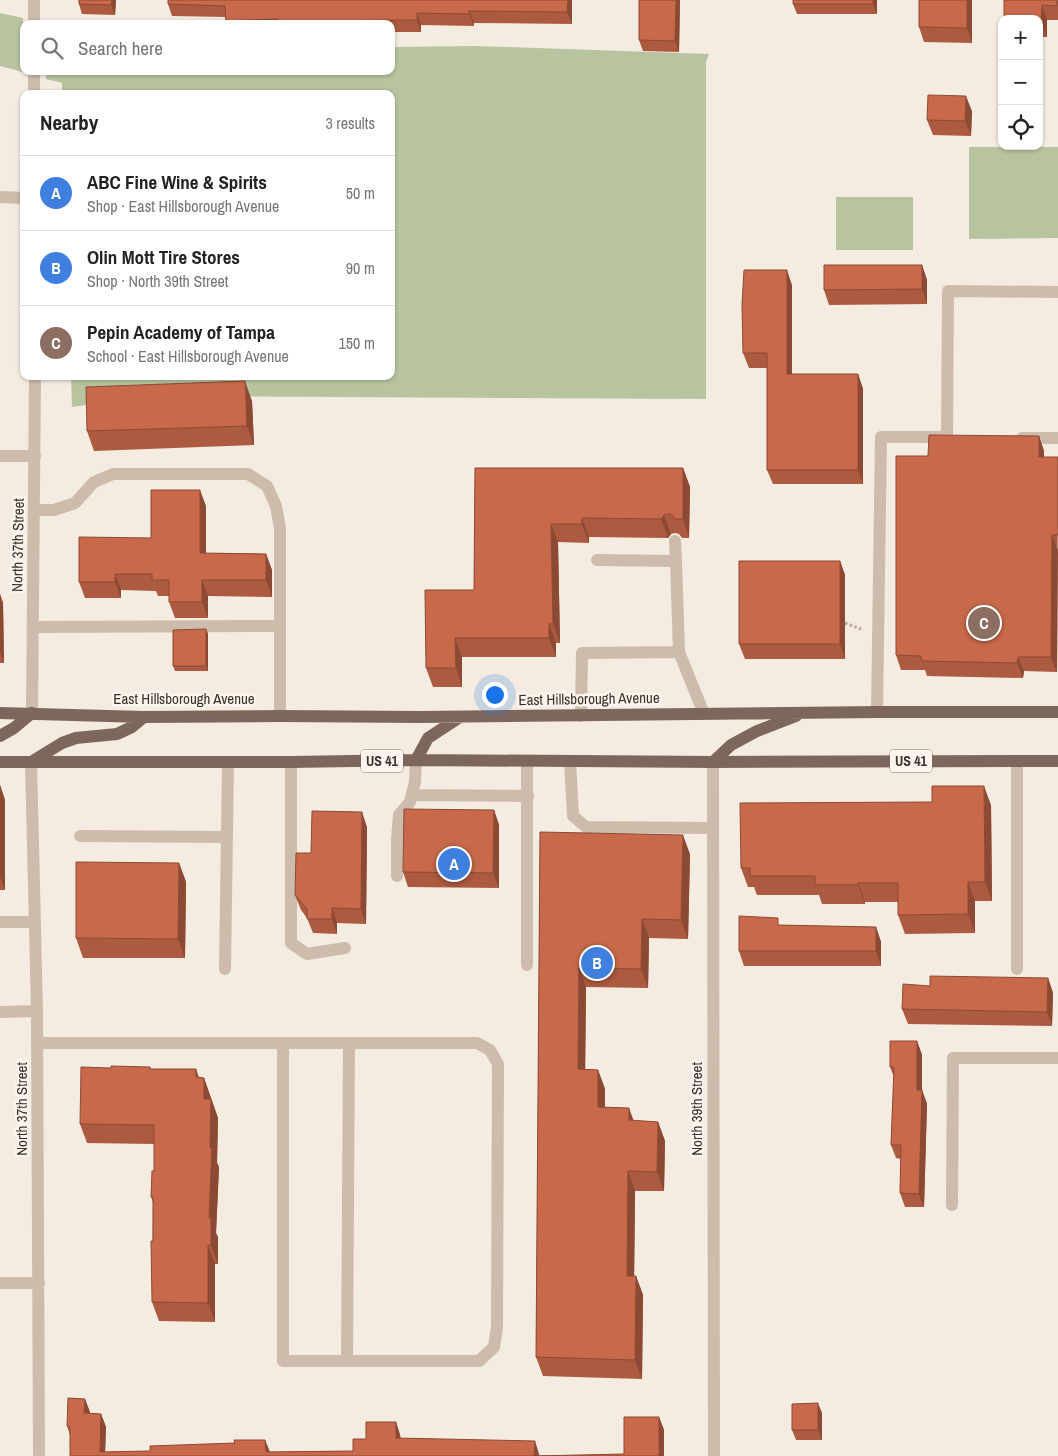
<!DOCTYPE html>
<meta charset="utf-8">
<style>
body{margin:0;font-family:"Archivo Narrow",sans-serif;background:#f2f2f2;color:#222}
.controls{position:absolute;right:15px;top:15px;display:grid;overflow:hidden;border-radius:10px;box-shadow:0 1px 4px #0004}
.controls button{width:45px;height:45px;display:grid;place-items:center;padding:0;border:0;border-bottom:1px solid #e0e0e0;background:#fff;color:#222;font:25px sans-serif}
.you{position:absolute;left:494px;top:694px;width:18px;height:18px;margin:-12px;border:4px solid #fff;border-radius:50%;background:#1a73e8;box-shadow:0 0 0 8px #1a73e833}
.badge{display:grid;place-items:center;width:32px;height:32px;border-radius:50%;background:#1f5a5e;color:#fff;font-size:16px;font-weight:700}
.pin{position:absolute;translate:-50% -50%;border:2px solid #fff;box-shadow:0 1px 5px #0006}
.list{margin:0;padding:0;list-style:none}
h2{display:flex;justify-content:space-between;align-items:center;height:65px;margin:0;padding:0 20px;font-size:21px}
h2 small{font-size:16px;font-weight:400;color:#767676}
.list li{display:grid;grid-template-columns:32px 1fr auto;gap:15px;align-items:center;box-sizing:border-box;height:75px;padding:0 20px;border-top:1px solid #e0e0e0}
.list b{display:block;font-size:19px;white-space:nowrap}
.list p{margin:0;font-size:16px;white-space:nowrap;color:#767676}
.list em{font-size:16px;font-style:normal;color:#767676}
.icon{flex:none;width:28px;height:28px;fill:none;stroke:currentColor;stroke-width:2;stroke-linecap:round;stroke-linejoin:round}
.map{position:relative;flex:none;width:1058px;height:1456px;overflow:hidden}
.search{position:absolute;background:#fff;box-shadow:0 1px 4px #0004;left:20px;top:20px;width:375px;height:55px;display:flex;align-items:center;gap:12px;box-sizing:border-box;padding:0 18px;border-radius:10px;color:#767676;font-size:19px}
.panel{position:absolute;background:#fff;box-shadow:0 1px 4px #0004;left:20px;top:90px;width:375px;height:290px;border-radius:10px}
.map>svg:first-child{display:block}
.green{fill:#b8c4a0}
.lines{fill:none;stroke-linecap:round;stroke-linejoin:round}
.path{stroke:#b9a596;stroke-width:3;stroke-dasharray:2.5 2.5;stroke-linecap:butt}
.minor{stroke:#cdbbac;stroke-width:12}
.major{stroke:#7d675c;stroke-width:12}
.wall{fill:#ac5a40}
.shaded-wall{fill:#8c4a34}
.building{fill:#c8694b;stroke:#8c4a34}
.labels{text-anchor:middle;stroke-width:5;stroke-linejoin:round;paint-order:stroke}
.shield{fill:#fbf5ee;stroke:#756b66;stroke-width:1}
.shield-label{font-size:14px;font-weight:bold;fill:#3b302b}
.street-label{font-size:15px;fill:#3b302b;stroke:#fbf5ee}
</style>
<div class="map">
<svg width="1058" height="1456" viewBox="0 0 1058 1456">
<rect width="100%" height="100%" fill="#f4ebe1"/>
<path class="green" d="M0 13 23 18V72L0 66Z
M477 46 709 54 706 62V399L148 396 72 407 71 376H391V94H62V83L46 79V71H391V47Z
M969 147H1058V238L969 239Z
M836 197H913V250H836Z"/>
<g class="lines">
<path class="path" d="M845 623 861 629"/>
<path class="minor" d="M34 0V24
M34 71V94
M0 197 24 198
M1022 438H1058
M0 456H35
M35 510H54L75 503 94 482 113 474H248L267 486 276 506 280 528V716
M675 541 676 561
M597 560 676 561 679 652 704 714
M33 627 280 626
M877 712 881 437H947L948 291 1058 292
M32 713 35 376
M581 716 582 653 679 652
M527 761V965
M570 761 573 816 586 827 713 828
M1017 761V969
M31 762 37 1011 39 1456
M291 762V943L307 954 345 948
M713 762 714 1456
M412 795 528 796
M80 836 227 837
M397 876V839L399 815 410 802 415 782 416 760
M0 922H35
M225 969 228 762
M0 1012 37 1011
M38 1043H349L347 1361H283V1043
M952 1205 953 1058H1058
M0 1283H39
M347 1361H479L494 1347 497 1327 498 1064 490 1050 477 1043H349"/>
<path class="major" d="M0 713 144 717 280 716 421 717 877 712H1058
M0 736 14 728 32 713
M416 760 428 738 460 717
M0 762H291L416 760 713 762 1058 761
M31 762 62 743 76 738 117 734 132 727 144 717
M713 762 731 745 757 731 796 716"/>
</g>
<path class="wall" d="M79 0H116L115 15 82 14 79 4Z
M168 0H580H572V24L474 23V26L421 25V32H391V24H227L225 17 172 16 168 4Z
M680 0 679 52 643 51 639 40Z
M793 0H877V14H797L793 4Z
M919 0H972V43L924 42 919 27Z
M1058 0V20H1047V37H1039V19H1004Z
M972 111 971 136 933 135 927 120Z
M922 265 927 280V304L829 305 824 290Z
M792 285V374H858L863 389V484H773L767 470V368H749L743 353Z
M252 401 254 445 94 451 87 431Z
M1039 436 1044 451V457H1058L1057 672 1024 671 1023 678 927 676 925 670H901L896 655 928 456Z
M475 468H683L690 487 689 538H682L679 534 675 533 671 534 668 538 589 537V543L558 542 560 643H556V657H462V687H433L426 668 474 590Z
M206 506V553L266 554 272 570V597L208 596V618H175L169 602V596H158L156 591 121 590V598H85L79 582 151 538Z
M840 561 845 575V659H745L739 644Z
M0 594 3 603 4 663H0Z
M206 629 208 634V671H175L173 666Z
M0 785 5 800V890H0Z
M991 805 992 901H975V933L905 934 898 915V902H865V904H822L819 895H757L754 887H748L741 868Z
M494 810 499 825V888L408 887 403 872Z
M367 827 366 924 337 923V934L313 933 307 918 301 910 295 895 311 853Z
M540 832 690 854 688 939 649 938 648 988 586 987 585 1069 598 1070 605 1089V1107L633 1121 658 1122 665 1141 664 1191H635L634 1276H636L643 1295 642 1379 543 1376 536 1357Z
M179 863 186 882 185 958H83L76 938Z
M780 925 876 927 881 942V966H744L739 951Z
M1048 978 1053 993 1052 1026 908 1024 902 1009 930 986Z
M917 1041 922 1055V1090L927 1104 924 1207H905L900 1193 901 1159 896 1158 891 1145 894 1077 890 1067Z
M150 1067 151 1069 204 1078 218 1118 217 1163 219 1167 216 1233 218 1237V1264H215V1322L159 1321 152 1302 153 1202 151 1197 154 1171V1144L87 1143 80 1124 111 1068Z
M85 1399 90 1413 101 1414 106 1427 105 1452 150 1451 265 1440 270 1452 353 1451 366 1439 396 1422 400 1435 401 1439 539 1454V1456L624 1454 659 1417 664 1430V1456H70V1435L67 1426Z
M822 1413V1440H796L792 1430Z"/>
<path class="shaded-wall" d="M112 0H116L115 15 111 5Z
M568 0H572V24L567 12Z
M676 0H680L679 52 675 41Z
M873 0H877V14L873 4Z
M967 0H972V43L967 28Z
M1042 5 1047 20V37L1041 22Z
M469 11 474 23V26L469 14Z
M417 13 421 25V32L417 20Z
M966 96 972 111 971 136 965 121Z
M922 265 927 280V304L922 289Z
M787 270 792 285V389L787 374Z
M858 374 863 389V484L858 470Z
M245 381 252 401 254 445 247 426Z
M1039 436 1044 451V472L1039 457Z
M683 468 690 487 689 538 683 519Z
M200 490 206 506V570L200 553Z
M664 515 671 534 668 538 661 519Z
M582 518 589 537V543L582 524Z
M551 524 558 542 560 643 553 624Z
M1052 535 1058 550 1057 672 1051 657Z
M266 554 272 570V597L266 580Z
M840 561 845 575V659L840 644Z
M115 574 121 590V598L115 582Z
M202 580 208 596V618L202 602Z
M0 594 3 603 4 663 0 652Z
M549 624 556 643V657L549 638Z
M206 629 208 634V671L206 666Z
M455 638 462 657V687L456 668Z
M1018 657 1024 671 1023 678 1017 663Z
M0 785 5 800V890L0 877Z
M984 786 991 805 992 901 985 882Z
M494 810 499 825V888L493 873Z
M362 812 367 827 366 924 361 909Z
M683 835 690 854 688 939 681 920Z
M179 863 186 882 185 958 178 939Z
M968 882 975 901V933L968 914Z
M858 883 865 902V904L858 885Z
M332 908 337 923V934L332 919Z
M642 919 649 938 648 988 641 969Z
M876 927 881 942V966L876 951Z
M579 968 586 987 585 1088 578 1069Z
M1048 978 1053 993 1052 1026 1047 1012Z
M917 1041 922 1055V1103L917 1090Z
M196 1069 203 1089 196 1077Z
M598 1070 605 1089V1126L598 1107Z
M204 1078 218 1118 217 1163 219 1167 216 1233 218 1237V1264L211 1245 204 1099Z
M922 1090 927 1104 924 1207 919 1194Z
M629 1108 636 1127 629 1120Z
M658 1122 665 1141 664 1191 657 1172Z
M628 1171 635 1191 634 1295 627 1276Z
M208 1245 215 1264V1322L208 1303Z
M636 1276 643 1295 642 1379 635 1360Z
M85 1399 90 1412 89 1426 84 1413Z
M818 1403 822 1413V1440L818 1430Z
M101 1414 106 1427 105 1456 100 1452Z
M659 1417 664 1430V1456H659Z
M396 1422 400 1435 401 1452 396 1438Z
M265 1440 270 1453 266 1452Z
M535 1441 539 1454V1456H534Z"/>
<path class="building" d="M79 0H112L111 5 79 4Z
M168 0H568L567 12 469 11V14L417 13V20L278 21V19L226 21 225 6 168 4Z
M639 0H676L675 41 639 40Z
M793 0H873V4H793Z
M919 0H967V28L919 27Z
M1004 0H1057V6L1042 5 1041 22H1039V19H1004Z
M928 95 966 96 965 121 927 120Z
M824 265H922V289L824 290Z
M744 270H787V374H858V470H767V353H743L742 305Z
M245 381 247 426 87 431 86 387Z
M929 435 1039 436V457H1058V535H1052L1051 657H1018L1017 663 922 661 921 656 896 655V456H928Z
M475 468H683V519H675L672 515 668 514 664 515 661 519 582 518V524H551L553 624H549V638H455L456 668H426L425 590H474Z
M151 490H200V553L266 554V580H202V602H169V580H152V574H115V582H79V537L151 538Z
M739 561H840V644H739Z
M206 629V666H173V630Z
M932 786H984L985 882H968V914L898 915V883H858V885H815V876H750V868H741L740 803 932 802Z
M404 809 494 810 493 873 403 872Z
M312 811 362 812 361 909 332 908V919H307V909L295 895 296 853H311Z
M540 832 683 835 681 920 642 919 641 969 579 968 578 1069 598 1070V1107L629 1108V1120L658 1122 657 1172 628 1171 627 1276H636L635 1360 536 1357Z
M76 862 179 863 178 939 76 938Z
M739 916 778 918V925L876 927V951H739Z
M930 976 1048 978 1047 1012 902 1009 903 984 930 986Z
M890 1041H917V1090H922L919 1194 900 1193 901 1145H891L894 1067H890Z
M111 1066 150 1067V1069H196V1077L204 1078V1099H211L210 1148H212L209 1218H211V1245H208V1303L152 1302 151 1241H153V1197H151L152 1171H154V1125L80 1124 81 1067 111 1068Z
M68 1398 85 1399 84 1413 101 1414 100 1452 150 1451V1446L235 1443 234 1440H265L266 1452 353 1451V1439H366V1422H396V1438L535 1441 534 1456 624 1454V1417H659V1456H70V1427L67 1426Z
M818 1403V1430H792V1404Z"/>
<g class="labels">
<g class="shield">
<rect x="361" y="749.5" width="42" height="23" rx="4"/>
<rect x="890" y="749.5" width="42" height="23" rx="4"/>
</g>
<g class="shield-label">
<text x="382" y="766">US 41</text>
<text x="911" y="766">US 41</text>
</g>
<g class="street-label">
<text transform="translate(18 545) rotate(-89)" y="5">North 37th Street</text>
<text x="184" y="704">East Hillsborough Avenue</text>
<text transform="translate(589 699) rotate(-1)" y="5">East Hillsborough Avenue</text>
<text transform="translate(22 1109) rotate(-90)" y="5">North 37th Street</text>
<text transform="translate(697 1109) rotate(-90)" y="5">North 39th Street</text>
</g>
</g>
</svg>
<div class="controls">
<button>+</button>
<button>−</button>
<button><svg class="icon" aria-label="locate" viewBox="0 0 24 24"><circle cx="12" cy="12" r="6"/><path d="M12 2v4M12 18v4M2 12h4M18 12h4"/></svg></button>
</div>
<div class="you"></div>
<div class="pin badge" style="left:454px;top:864px;background:#3f7fe0">A</div>
<div class="pin badge" style="left:597px;top:963px;background:#3f7fe0">B</div>
<div class="pin badge" style="left:984px;top:623px;background:#8d6e63">C</div>
<div class="search"><svg class="icon" aria-label="search" viewBox="0 0 24 24"><circle cx="10" cy="10" r="6"/><path d="M15 15l6 6"/></svg>Search here</div>
<section class="panel">
<h2>Nearby<small>3 results</small></h2>
<ul class="list">
<li><span class="badge" style="background:#3f7fe0">A</span><div><b>ABC Fine Wine &amp; Spirits</b><p>Shop · East Hillsborough Avenue</p></div><em>50 m</em></li>
<li><span class="badge" style="background:#3f7fe0">B</span><div><b>Olin Mott Tire Stores</b><p>Shop · North 39th Street</p></div><em>90 m</em></li>
<li><span class="badge" style="background:#8d6e63">C</span><div><b>Pepin Academy of Tampa</b><p>School · East Hillsborough Avenue</p></div><em>150 m</em></li>
</ul>
</section>
</div>
